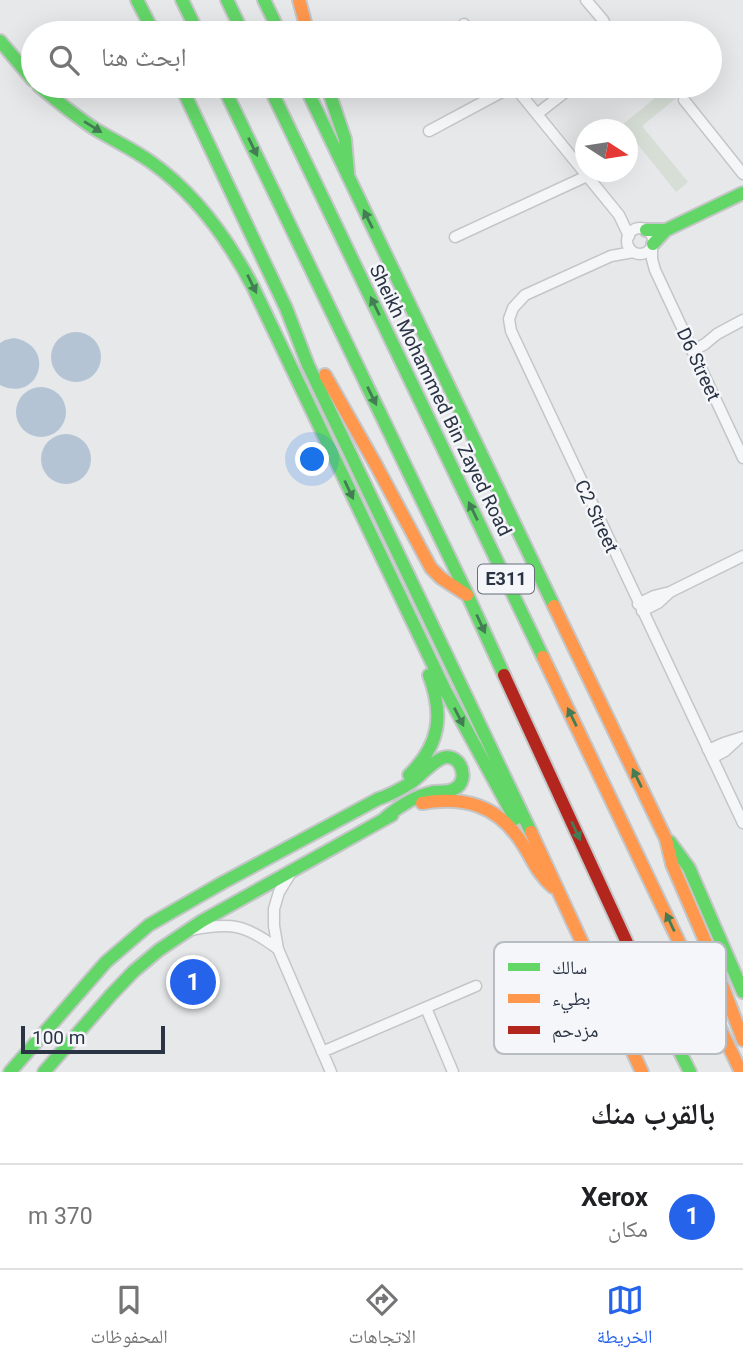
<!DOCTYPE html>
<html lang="ar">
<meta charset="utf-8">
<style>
body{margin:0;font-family:Roboto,"Noto Naskh Arabic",sans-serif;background:#f2f2f2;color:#202124;direction:rtl}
.compass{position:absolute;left:575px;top:119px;width:63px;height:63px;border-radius:50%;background:#fff;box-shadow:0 7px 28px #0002;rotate:102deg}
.scale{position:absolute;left:21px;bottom:18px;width:144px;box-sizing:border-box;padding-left:7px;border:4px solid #2b3445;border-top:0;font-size:19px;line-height:24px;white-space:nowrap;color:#2b3445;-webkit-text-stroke:5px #f4f6f9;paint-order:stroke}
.you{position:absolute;left:313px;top:460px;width:24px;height:24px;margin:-18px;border:5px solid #fff;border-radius:50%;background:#1a73e8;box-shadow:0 0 0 10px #1a73e833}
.badge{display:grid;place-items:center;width:46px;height:46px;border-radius:50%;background:#2563eb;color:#fff;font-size:23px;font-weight:700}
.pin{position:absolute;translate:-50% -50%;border:4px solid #fff;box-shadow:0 2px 7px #0006}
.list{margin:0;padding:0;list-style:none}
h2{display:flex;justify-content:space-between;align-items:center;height:91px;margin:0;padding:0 28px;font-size:30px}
h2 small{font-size:23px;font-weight:400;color:#757577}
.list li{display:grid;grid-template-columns:46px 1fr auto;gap:21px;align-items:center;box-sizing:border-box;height:105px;padding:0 28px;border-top:2px solid #e0e0e0}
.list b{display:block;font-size:26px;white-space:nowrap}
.list p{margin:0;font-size:23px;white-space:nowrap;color:#757577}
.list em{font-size:23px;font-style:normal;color:#757577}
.icon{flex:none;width:38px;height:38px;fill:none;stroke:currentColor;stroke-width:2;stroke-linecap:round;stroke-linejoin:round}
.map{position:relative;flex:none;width:743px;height:1072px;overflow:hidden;direction:ltr}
.search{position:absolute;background:#fff;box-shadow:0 7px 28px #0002;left:21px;right:21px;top:21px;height:77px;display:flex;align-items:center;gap:18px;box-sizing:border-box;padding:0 24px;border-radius:38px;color:#757577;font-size:26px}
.sheet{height:196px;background:#fff}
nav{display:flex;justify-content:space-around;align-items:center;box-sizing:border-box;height:98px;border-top:2px solid #e0e0e0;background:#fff;font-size:19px;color:#757577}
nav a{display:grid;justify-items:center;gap:4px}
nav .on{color:#2563eb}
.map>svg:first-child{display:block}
.green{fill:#d6ded6}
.water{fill:#b4c4d5}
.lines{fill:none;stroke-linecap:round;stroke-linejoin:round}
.street-casing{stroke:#c4c6c8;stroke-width:13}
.fast-casing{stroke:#c4c6c8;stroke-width:16}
.slow-casing{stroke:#c4c6c8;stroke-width:16}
.jam-casing{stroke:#c4c6c8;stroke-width:16}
.street{stroke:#f5f6f7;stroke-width:10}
.fast{stroke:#63d668;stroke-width:12}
.slow{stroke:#ff974d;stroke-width:12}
.jam{stroke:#b3261e;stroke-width:12}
.oneway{fill:#447d55}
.labels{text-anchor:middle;stroke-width:5;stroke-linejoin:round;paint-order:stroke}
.shield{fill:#f4f6f9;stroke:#676e7b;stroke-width:2}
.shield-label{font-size:18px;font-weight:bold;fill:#2b3445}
.street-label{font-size:19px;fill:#2b3445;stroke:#f4f6f9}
.key{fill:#f4f6f9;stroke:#b8bcc3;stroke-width:2}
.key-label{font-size:19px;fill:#2b3445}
</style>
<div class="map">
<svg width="743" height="1072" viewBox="0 0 743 1072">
<rect width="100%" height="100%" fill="#e6e8ea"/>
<path class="green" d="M670 86H691L642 126 688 182 676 192 628 132V130L625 129 622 125Z"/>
<path class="water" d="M51 357a25 25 0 1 1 50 0a25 25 0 1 1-50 0Z
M14 338C58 346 39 404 0 385V343L5 340Z
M16 412a25 25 0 1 1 50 0a25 25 0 1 1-50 0Z
M41 459a25 25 0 1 1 50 0a25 25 0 1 1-50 0Z"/>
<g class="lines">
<defs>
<path id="street" d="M586 0 603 20 609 33
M464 24 472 33
M514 86 619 215 629 236
M684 100 743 174
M537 114 573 86
M429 131 513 86
M627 241a13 13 0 1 1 26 0a13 13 0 1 1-26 0Z
M455 237 587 176
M652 247V259L655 270 743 458
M633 252 611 256 525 295 513 308 509 319 511 331 743 823
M692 351 705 344 717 334 743 320
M638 604 654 596 666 593
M642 611 658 603 670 592 743 556
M708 750 724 743 743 737
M712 758 725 751 737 740
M292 871 279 892 274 909V926L278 949 331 1072
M190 930C231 922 245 924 278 949
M426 1008 453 1072
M322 1052 476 986"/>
<path id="fast" d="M137 0 154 33
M182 0 198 33
M227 0 243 33
M264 0 280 33
M0 41 33 80
M39 86C57 101 75 116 95 129 113 140 133 149 151 162 196 194 228 239 253 287L445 690 515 819
M181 86 286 308 308 365 531 832
M223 86 468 596 504 675
M269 86 543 657
M305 86 554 606
M327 86 345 139 348 173
M646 230H666
M653 244 666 230 743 193
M409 775C440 745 444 715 429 675
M670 842 689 868 743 992
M646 984 690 1072
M10 1072 106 962 149 925 222 883 378 799C390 795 401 789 412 782 421 775 437 757 447 757 453 757 458 761 460 765 465 774 463 785 454 789 448 793 440 791 433 792 415 796 398 807 385 818
M44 1072 111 995 134 971 159 950 202 921 392 815"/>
<path id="slow" d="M299 0 308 33
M325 375 376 465 431 568 441 578 467 595
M554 606 666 839 672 864 709 950 743 1040
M543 657 741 1072
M422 803C464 796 498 805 522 843 532 858 538 875 553 887
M531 832 642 1072"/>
<path id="jam" d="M504 675 646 984"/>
</defs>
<use href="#street" class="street-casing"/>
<use href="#fast" class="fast-casing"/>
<use href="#slow" class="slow-casing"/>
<use href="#jam" class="jam-casing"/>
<use href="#street" class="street"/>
<use href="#fast" class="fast"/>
<use href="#slow" class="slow"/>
<use href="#jam" class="jam"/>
</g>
<defs><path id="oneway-solid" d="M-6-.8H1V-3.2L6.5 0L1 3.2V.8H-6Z" transform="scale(1.75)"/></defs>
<g class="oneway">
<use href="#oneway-solid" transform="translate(93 127) rotate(32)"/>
<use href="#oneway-solid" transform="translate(253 147) rotate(64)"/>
<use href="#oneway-solid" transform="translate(368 219) rotate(-116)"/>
<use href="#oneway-solid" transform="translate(252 284) rotate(64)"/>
<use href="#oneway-solid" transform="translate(375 306) rotate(-116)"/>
<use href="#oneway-solid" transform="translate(372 396) rotate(64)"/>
<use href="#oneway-solid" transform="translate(349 490) rotate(65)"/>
<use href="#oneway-solid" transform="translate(473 511) rotate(-116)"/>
<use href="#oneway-solid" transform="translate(481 624) rotate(65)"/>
<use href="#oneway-solid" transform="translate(459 717) rotate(63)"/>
<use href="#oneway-solid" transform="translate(572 717) rotate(-116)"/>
<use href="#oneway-solid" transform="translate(637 778) rotate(-116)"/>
<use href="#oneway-solid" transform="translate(576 831) rotate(65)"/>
<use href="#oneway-solid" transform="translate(670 922) rotate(-115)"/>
</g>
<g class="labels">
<rect class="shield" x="478" y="564.5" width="56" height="29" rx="5"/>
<g class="shield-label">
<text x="506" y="585">E311</text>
</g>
<g class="street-label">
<text transform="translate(699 364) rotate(65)" y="7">D6 Street</text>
<text transform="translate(441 400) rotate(64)" y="7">Sheikh Mohammed Bin Zayed Road</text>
<text transform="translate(597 516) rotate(65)" y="7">C2 Street</text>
</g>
</g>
<rect x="494" y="942" width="232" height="112" rx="10" class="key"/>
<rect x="508" y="963" width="32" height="8" fill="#63d668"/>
<rect x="508" y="994" width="32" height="9" fill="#ff974d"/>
<rect x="508" y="1026" width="32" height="8" fill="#b3261e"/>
<g class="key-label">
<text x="552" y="974">سالك</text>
<text x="552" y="1005">بطيء</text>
<text x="552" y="1037">مزدحم</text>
</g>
</svg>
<svg class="compass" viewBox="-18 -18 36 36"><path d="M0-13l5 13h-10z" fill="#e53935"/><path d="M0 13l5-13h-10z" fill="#757577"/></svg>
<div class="scale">100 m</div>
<div class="you"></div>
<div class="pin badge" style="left:193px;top:982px">1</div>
<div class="search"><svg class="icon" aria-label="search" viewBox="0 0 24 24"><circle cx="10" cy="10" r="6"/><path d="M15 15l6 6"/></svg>ابحث هنا</div>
</div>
<section class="sheet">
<h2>بالقرب منك<small></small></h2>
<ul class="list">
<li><span class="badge">1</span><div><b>Xerox</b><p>مكان</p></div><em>370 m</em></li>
</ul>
</section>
<nav>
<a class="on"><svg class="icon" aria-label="map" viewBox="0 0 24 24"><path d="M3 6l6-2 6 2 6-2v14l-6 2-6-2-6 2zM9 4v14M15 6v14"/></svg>الخريطة</a>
<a><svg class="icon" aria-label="directions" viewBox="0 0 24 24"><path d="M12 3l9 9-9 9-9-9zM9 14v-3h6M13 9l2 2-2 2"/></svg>الاتجاهات</a>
<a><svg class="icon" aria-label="saved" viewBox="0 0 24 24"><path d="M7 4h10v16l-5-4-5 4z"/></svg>المحفوظات</a>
</nav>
